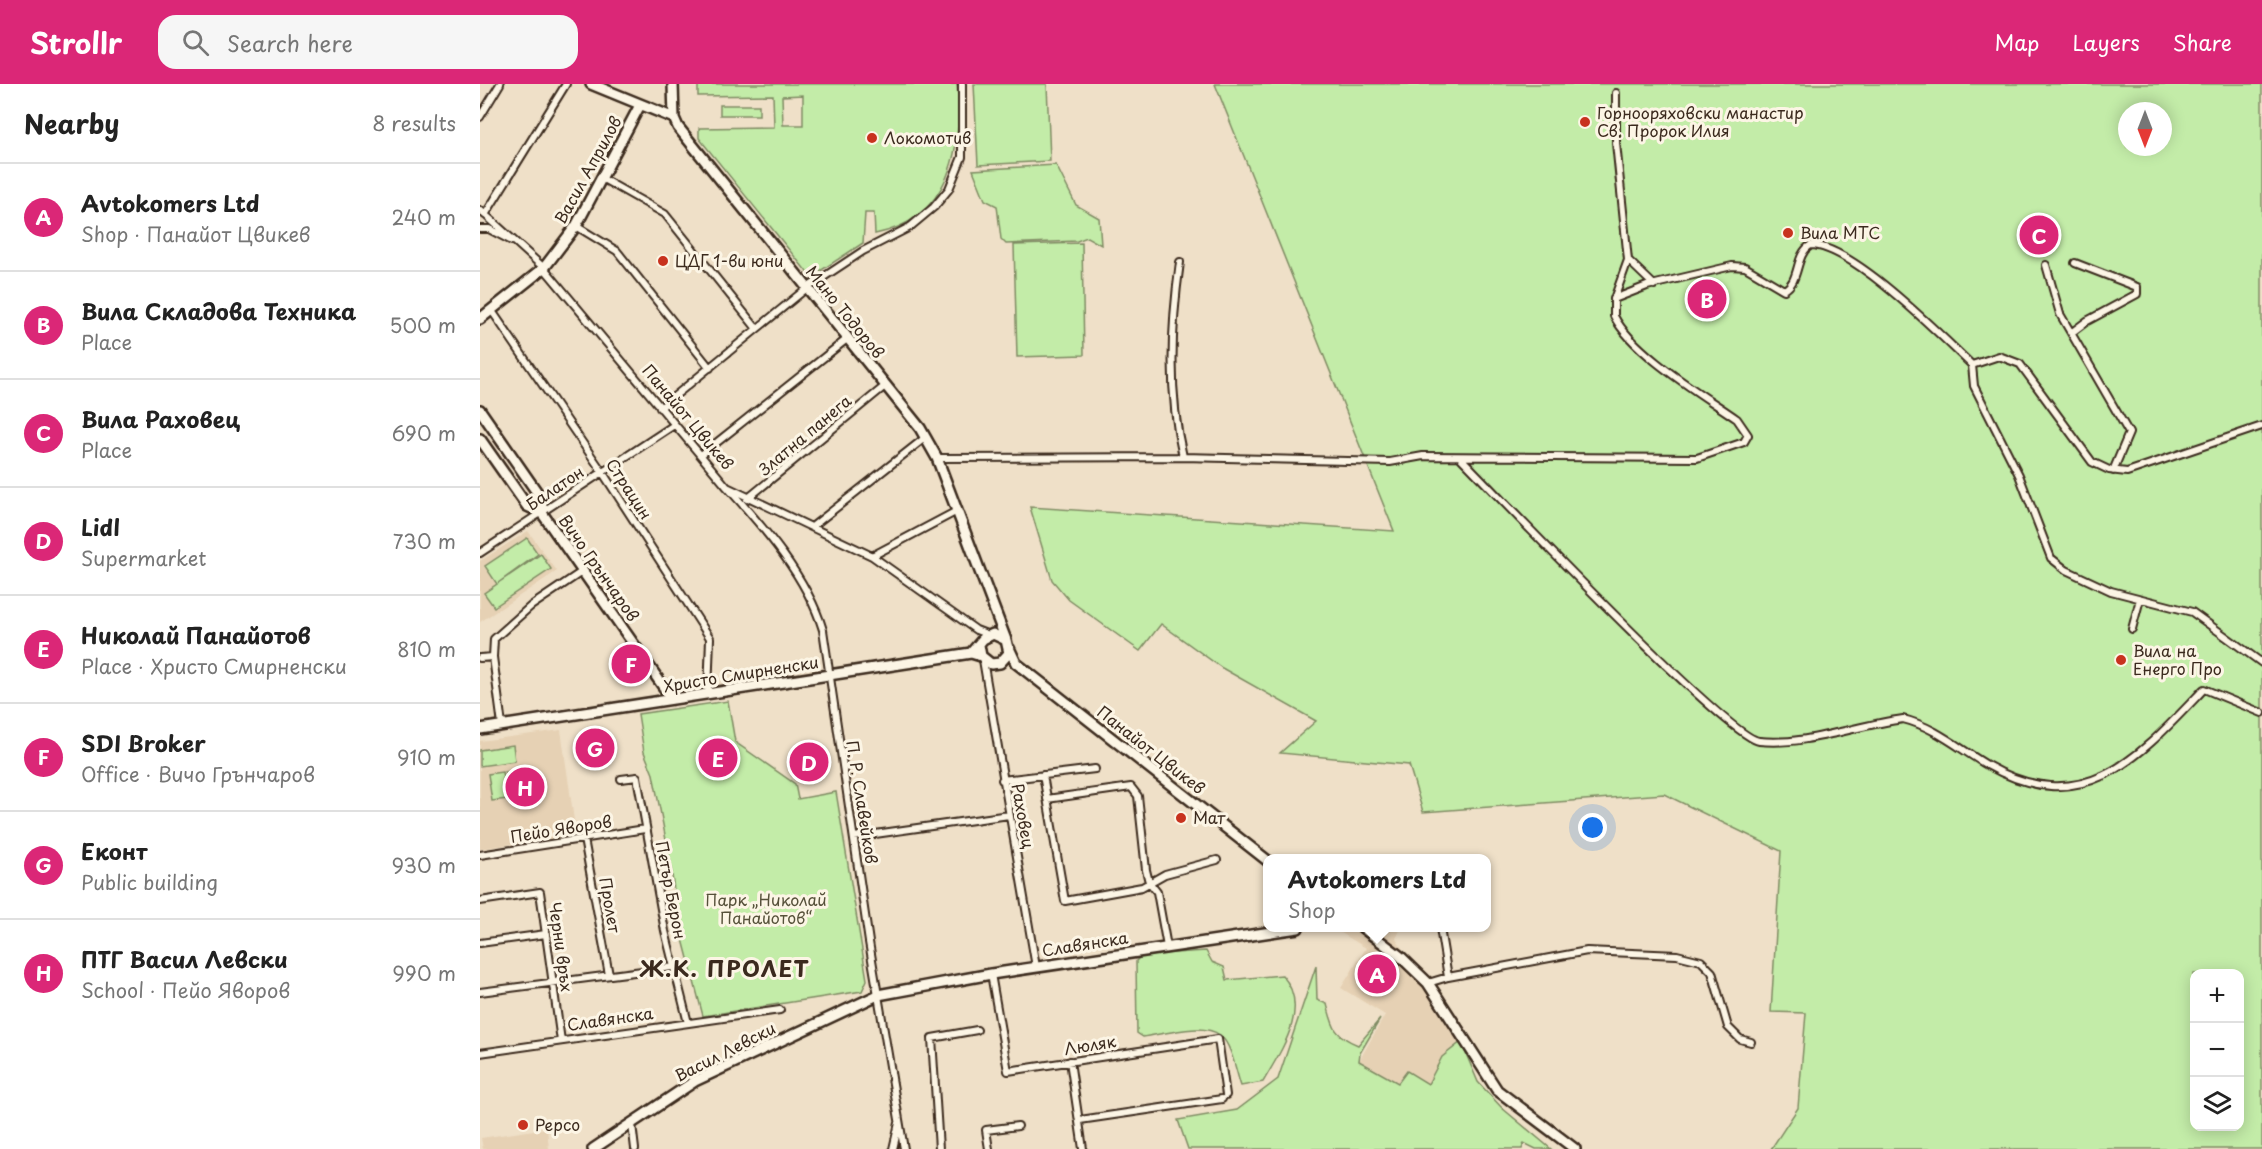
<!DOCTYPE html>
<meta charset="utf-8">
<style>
body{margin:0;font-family:"Playpen Sans",sans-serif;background:#f6f6f6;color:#222}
.controls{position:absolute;right:18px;bottom:18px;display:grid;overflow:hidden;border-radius:12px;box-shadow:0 3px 15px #0003}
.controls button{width:54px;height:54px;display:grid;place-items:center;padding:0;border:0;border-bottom:2px solid #e0e0e0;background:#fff;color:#222;font:30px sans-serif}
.compass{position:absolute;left:1638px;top:18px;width:54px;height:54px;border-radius:50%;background:#fff;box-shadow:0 3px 15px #0003;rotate:180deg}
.you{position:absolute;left:1113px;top:744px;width:21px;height:21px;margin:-15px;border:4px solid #fff;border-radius:50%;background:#1a73e8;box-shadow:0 0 0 9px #1a73e833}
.badge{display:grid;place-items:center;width:39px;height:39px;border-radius:50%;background:#db2777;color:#fff;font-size:20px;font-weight:700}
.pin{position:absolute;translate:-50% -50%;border:3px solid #fff;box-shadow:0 2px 6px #0006}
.popup{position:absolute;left:783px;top:770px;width:228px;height:78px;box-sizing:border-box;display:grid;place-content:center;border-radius:12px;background:#fff;filter:drop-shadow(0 2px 4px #0005);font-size:20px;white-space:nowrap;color:#767676}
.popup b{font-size:22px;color:#222}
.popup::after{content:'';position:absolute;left:50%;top:100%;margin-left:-12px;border:12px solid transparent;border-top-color:#fff}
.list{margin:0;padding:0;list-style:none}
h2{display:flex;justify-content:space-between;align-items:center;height:78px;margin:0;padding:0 24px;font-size:26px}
h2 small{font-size:20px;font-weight:400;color:#767676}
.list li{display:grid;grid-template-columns:39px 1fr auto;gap:18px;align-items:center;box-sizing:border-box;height:108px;padding:0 24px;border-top:2px solid #e0e0e0}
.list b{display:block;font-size:22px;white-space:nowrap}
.list p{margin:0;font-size:20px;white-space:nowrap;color:#767676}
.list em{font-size:20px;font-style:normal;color:#767676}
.icon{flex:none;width:33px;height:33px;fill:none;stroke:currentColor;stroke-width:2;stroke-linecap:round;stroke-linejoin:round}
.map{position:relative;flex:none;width:1782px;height:1065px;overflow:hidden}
header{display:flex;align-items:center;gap:36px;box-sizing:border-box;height:84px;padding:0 30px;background:#db2777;color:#fff}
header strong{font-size:28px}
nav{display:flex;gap:33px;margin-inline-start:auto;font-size:21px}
.search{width:420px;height:54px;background:#f6f6f6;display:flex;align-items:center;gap:15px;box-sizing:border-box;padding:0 21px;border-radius:18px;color:#767676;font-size:22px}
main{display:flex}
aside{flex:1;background:#fff}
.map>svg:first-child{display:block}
.built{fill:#e6d1b4}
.green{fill:#c3eca8;stroke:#7f8b63;stroke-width:1.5;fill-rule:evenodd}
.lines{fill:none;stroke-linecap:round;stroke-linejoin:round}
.street-casing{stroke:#3b2a1e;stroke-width:10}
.secondary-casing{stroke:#3b2a1e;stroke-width:14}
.street{stroke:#fcf5e5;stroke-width:6}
.secondary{stroke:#fcf5e5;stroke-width:9}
.poi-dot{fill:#c8321e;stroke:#fcf5e5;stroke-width:2}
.labels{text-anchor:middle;stroke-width:6;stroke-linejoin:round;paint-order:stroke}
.poi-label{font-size:16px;fill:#3b2a1e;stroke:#fcf5e5;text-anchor:start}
.street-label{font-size:16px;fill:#3b2a1e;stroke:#fcf5e5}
.park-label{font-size:16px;fill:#56513a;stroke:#fcf5e5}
.district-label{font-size:22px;font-weight:bold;letter-spacing:1.5px;fill:#3b2a1e;stroke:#fcf5e5}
</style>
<header>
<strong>Strollr</strong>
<div class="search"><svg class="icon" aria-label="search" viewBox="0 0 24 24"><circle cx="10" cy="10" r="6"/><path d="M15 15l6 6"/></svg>Search here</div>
<nav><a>Map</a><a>Layers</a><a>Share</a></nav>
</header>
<main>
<aside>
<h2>Nearby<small>8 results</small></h2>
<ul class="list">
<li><span class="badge">A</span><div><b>Avtokomers Ltd</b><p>Shop · Панайот Цвикев</p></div><em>240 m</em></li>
<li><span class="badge">B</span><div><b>Вила Складова Техника</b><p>Place</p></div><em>500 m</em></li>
<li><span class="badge">C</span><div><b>Вила Раховец</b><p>Place</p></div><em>690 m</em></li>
<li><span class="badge">D</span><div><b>Lidl</b><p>Supermarket</p></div><em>730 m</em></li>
<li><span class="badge">E</span><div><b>Николай Панайотов</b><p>Place · Христо Смирненски</p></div><em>810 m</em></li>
<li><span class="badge">F</span><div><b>SDI Broker</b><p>Office · Вичо Грънчаров</p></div><em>910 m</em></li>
<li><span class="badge">G</span><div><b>Еконт</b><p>Public building</p></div><em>930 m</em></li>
<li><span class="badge">H</span><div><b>ПТГ Васил Левски</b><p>School · Пейо Яворов</p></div><em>990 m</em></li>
</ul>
</aside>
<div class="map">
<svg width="1782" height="1065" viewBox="0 0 1782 1065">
<rect width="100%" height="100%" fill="#efe0c8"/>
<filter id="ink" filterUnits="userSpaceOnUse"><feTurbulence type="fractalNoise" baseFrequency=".0167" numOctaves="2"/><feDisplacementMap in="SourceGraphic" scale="12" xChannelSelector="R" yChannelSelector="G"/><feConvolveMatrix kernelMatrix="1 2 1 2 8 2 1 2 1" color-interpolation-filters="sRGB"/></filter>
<g filter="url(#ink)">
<path class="built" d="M48 447 77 487 0 538V477Z
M81 646 96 750 0 765V657Z
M859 844H921L916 855 981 958 962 973 948 1000 919 999 879 977 905 931 861 904 886 864 858 847Z
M67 1044 69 1065H3L1 1054Z"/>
<path class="green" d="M477 0C483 65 470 135 395 150L394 129H385L383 159 331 193 219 54V44L294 43 293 11 218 12V1L220 0ZM323 11V41H303L302 12Z
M494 0H567L570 77 498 81Z
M735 0H1782V1065H1291L1318 1024 1326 929 1291 928 1301 767 1184 710 943 728 929 681 800 669 836 637 742 584 681 540 660 567 589 516 572 496 550 423 914 447ZM1647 27H1683V63H1647ZM1714 890H1760V1042H1714Z
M240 21H279V31H240Z
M576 81 596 121 619 134 621 161 607 153 597 157 526 160 521 155 517 122 505 116 493 86Z
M602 159 604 271 537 273 534 161Z
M47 454 58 470 18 499 61 470 71 485 14 523 4 509 17 500 5 482Z
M248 617 255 658 315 700 318 715 356 708 387 896 382 907 223 932 198 836 190 776 173 690 164 668 158 630Z
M33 661 35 677 0 682V666Z
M39 685 43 711 30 714 25 688Z
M22 688 27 715 12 717 8 690Z
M726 867 732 878 744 883 747 896 802 891C832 924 800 968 783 998L761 1002C756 988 752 961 740 951 722 938 685 950 663 953L657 949 656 877 662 871Z
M836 882 837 916 847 920C853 944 854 951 878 961L900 935 880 969 879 977 918 999 927 987 948 1000 962 973 981 958 998 998 1022 1024 1071 1065H1056L1044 1059 1042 1065H708L698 1036 757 1026 798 995Z"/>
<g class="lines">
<defs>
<path id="street" d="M0 33 20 0
M123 95 185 130 277 245
M0 126 64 184 247 403 392 472 496 546 509 551
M5 131 86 0
M96 142 137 167 230 284
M0 145H9L32 157
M1148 176 1174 201
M700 178C691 243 688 309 703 373
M1566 181 1580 230 1649 349 1633 387
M1134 215 1148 176 1136 59V9
M12 227 119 383 230 554 228 610
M1591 249 1607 237 1657 210V203L1595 179
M1492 281 1494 302 1539 391 1571 474 1586 486 1631 507 1712 528 1782 579
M180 324 327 204 383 167 430 143 454 123 469 105 482 73V0
M221 371 367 255
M980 373C1018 412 1248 654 1279 657 1327 662 1376 641 1423 635 1453 642 1480 665 1507 681 1605 737 1660 672 1724 605L1782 629
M457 374 703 373 910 378 943 372 1217 374 1264 358 1268 351 1257 335C1223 311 1152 269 1134 232V215L1167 202 1252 182 1265 183 1304 206C1321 197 1314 171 1331 161 1373 162 1460 251 1492 281L1519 272 1540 280 1612 378 1629 386 1647 388 1782 342
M247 403C284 444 327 493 343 546L389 858 424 1065
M267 415 405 302
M333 442 446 353
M0 469 194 341
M392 472 477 427
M1652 545 1660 515
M0 574 13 573
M503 576 556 883
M22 641 13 573 14 555 51 522 103 487
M563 691 585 817 662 803 685 790 737 776
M141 695 157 693 185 847 208 939
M522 696 615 685
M567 715 651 703 658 712 666 786 669 798 677 808 687 863
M374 753 529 731
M104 755 129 891
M0 771 165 745
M0 817 60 808 81 957
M960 844 968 893
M0 859 66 850
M511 890 528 987 738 955 746 1011
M948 899 968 893 1107 867 1197 871 1221 877 1232 888 1248 943 1260 955 1271 958
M0 908 193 883
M0 969 300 926
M590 977 603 1065
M600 1036 742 1015
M152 1040 155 1065
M413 1065 419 1039
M459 1065 452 954 497 946
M509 1065 506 1046 538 1042"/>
<path id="secondary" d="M111 0 194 34
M193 0 194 34 198 43 440 344 457 374 526 556
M0 235 64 184 96 142 160 21
M0 326 61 414 62 429 192 615
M0 355 47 422 62 429
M529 564 536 579 788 777
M491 569 503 555 513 550 526 556 529 569 520 579 511 580 501 572 499 561
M0 645 491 569 501 572
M883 844 921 873 948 899 1017 1006 1095 1065
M113 1065 215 997 398 911 511 890 818 844"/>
</defs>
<use href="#street" class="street-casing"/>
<use href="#secondary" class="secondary-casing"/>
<use href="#street" class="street"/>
<use href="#secondary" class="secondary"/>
</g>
</g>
<g class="poi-dot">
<circle cx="1105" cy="38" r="6"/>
<circle cx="392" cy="54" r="6"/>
<circle cx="1308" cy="149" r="6"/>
<circle cx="183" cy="177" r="6"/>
<circle cx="1641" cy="576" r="6"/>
<circle cx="701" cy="734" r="6"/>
<circle cx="43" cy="1041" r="6"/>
</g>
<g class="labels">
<g class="poi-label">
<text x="1117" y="35">Горнооряховски манастир<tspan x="1117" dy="18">Св. Пророк Илия</tspan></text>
<text x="404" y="60">Локомотив</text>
<text x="1320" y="155">Вила МТС</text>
<text x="195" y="183">ЦДГ 1-ви юни</text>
<text x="1653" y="573">Вила на<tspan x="1653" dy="18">Енерго Про</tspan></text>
<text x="713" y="740">Мат</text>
<text x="55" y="1047">Pepco</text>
</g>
<g class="street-label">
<text transform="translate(108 86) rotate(-61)" y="6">Васил Априлов</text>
<text transform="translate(365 228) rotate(51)" y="6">Мано Тодоров</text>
<text transform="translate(208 333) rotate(50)" y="6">Панайот Цвикев</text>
<text transform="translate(325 351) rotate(-40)" y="6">Златна панега</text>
<text transform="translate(75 404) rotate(-34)" y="6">Балатон</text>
<text transform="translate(149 405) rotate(57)" y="6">Страцин</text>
<text transform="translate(119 484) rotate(55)" y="6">Вичо Грънчаров</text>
<text transform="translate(261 590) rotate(-9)" y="6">Христо Смирненски</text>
<text transform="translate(671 666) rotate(38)" y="6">Панайот Цвикев</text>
<text transform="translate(382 718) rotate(81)" y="6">П. Р. Славейков</text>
<text transform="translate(543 732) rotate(80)" y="6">Раховец</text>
<text transform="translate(81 745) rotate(-9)" y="6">Пейо Яворов</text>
<text transform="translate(191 806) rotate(79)" y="6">Петър Берон</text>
<text transform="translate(130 821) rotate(80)" y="6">Пролет</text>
<text transform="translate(605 860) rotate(-9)" y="6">Славянска</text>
<text transform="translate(81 863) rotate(82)" y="6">Черни връх</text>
<text transform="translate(130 935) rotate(-8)" y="6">Славянска</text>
<text transform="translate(610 961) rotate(-9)" y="6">Люляк</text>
<text transform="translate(245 968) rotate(-27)" y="6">Васил Левски</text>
</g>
<g class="park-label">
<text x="286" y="822">Парк „Николай<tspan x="286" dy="18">Панайотов“</tspan></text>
</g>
<g class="district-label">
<text x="245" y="893">Ж.К. ПРОЛЕТ</text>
</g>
</g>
</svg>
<div class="controls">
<button>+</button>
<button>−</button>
<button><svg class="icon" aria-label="layers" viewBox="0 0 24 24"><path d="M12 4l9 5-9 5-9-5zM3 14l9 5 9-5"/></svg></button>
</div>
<svg class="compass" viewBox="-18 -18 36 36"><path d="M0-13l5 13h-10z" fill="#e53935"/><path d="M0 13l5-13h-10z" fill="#767676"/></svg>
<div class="you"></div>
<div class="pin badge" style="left:897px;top:890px">A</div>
<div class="popup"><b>Avtokomers Ltd</b>Shop</div>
<div class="pin badge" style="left:1227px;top:215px">B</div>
<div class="pin badge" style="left:1559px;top:151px">C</div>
<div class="pin badge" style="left:329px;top:678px">D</div>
<div class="pin badge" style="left:238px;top:674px">E</div>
<div class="pin badge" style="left:151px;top:580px">F</div>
<div class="pin badge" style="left:115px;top:664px">G</div>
<div class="pin badge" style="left:45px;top:703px">H</div>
</div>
</main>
